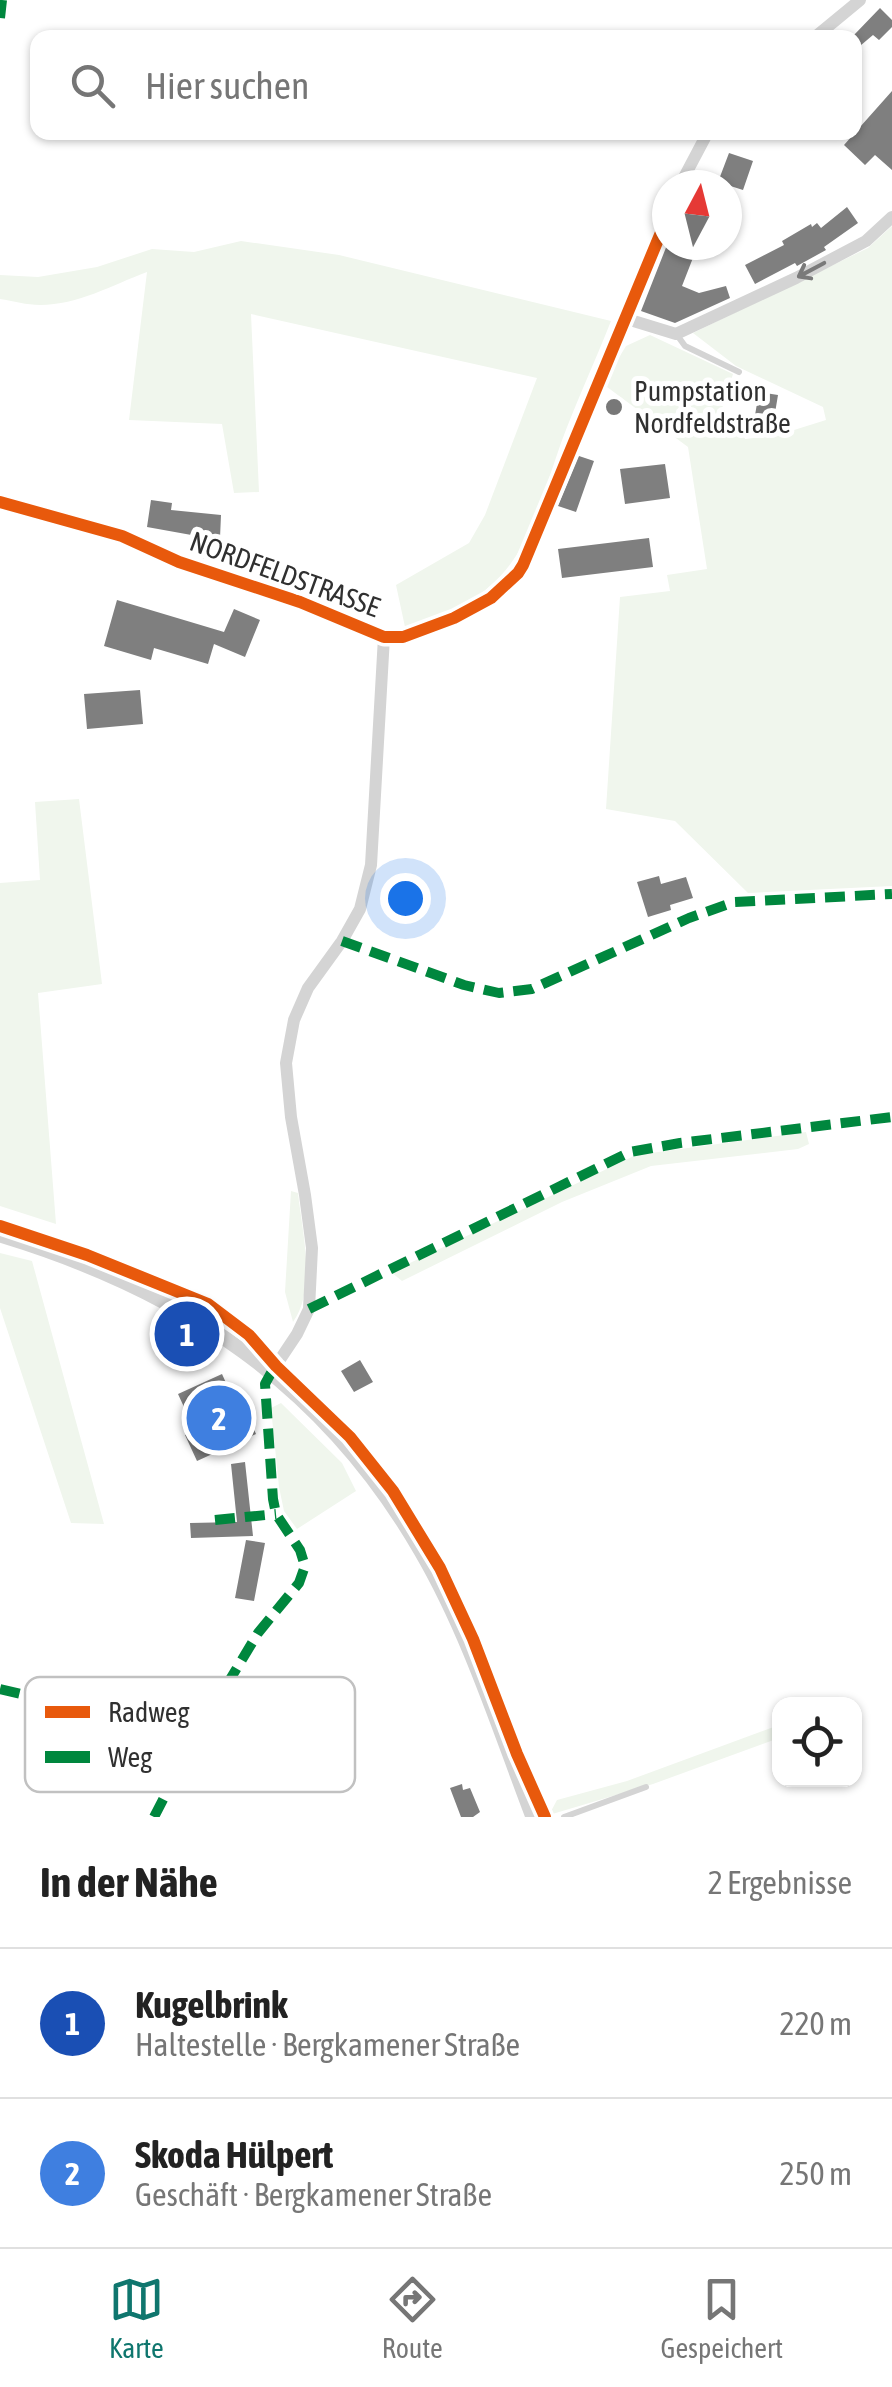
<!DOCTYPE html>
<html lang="de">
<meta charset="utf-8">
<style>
body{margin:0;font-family:"Asap Condensed",sans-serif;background:#f6f6f6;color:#222}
.controls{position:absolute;right:30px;bottom:30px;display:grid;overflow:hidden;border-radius:20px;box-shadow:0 2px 8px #0004}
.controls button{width:90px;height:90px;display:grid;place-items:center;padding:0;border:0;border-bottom:2px solid #e0e0e0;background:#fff;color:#222;font:50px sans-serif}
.compass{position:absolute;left:652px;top:170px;width:90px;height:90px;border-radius:50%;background:#fff;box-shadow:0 2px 8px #0004;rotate:7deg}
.you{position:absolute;left:405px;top:898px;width:35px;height:35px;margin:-25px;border:8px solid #fff;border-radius:50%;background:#1a73e8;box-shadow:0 0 0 15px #1a73e833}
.badge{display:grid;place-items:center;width:65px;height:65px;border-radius:50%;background:#0f766e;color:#fff;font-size:32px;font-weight:700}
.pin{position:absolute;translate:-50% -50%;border:5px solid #fff;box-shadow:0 2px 10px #0006}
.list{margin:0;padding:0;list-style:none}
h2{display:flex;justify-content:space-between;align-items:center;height:130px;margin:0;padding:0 40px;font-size:42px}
h2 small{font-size:32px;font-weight:400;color:#767676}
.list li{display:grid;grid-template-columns:65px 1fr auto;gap:30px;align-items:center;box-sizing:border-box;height:150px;padding:0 40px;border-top:2px solid #e0e0e0}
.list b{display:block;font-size:38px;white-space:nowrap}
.list p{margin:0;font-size:32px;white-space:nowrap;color:#767676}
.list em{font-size:32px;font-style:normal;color:#767676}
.icon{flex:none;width:55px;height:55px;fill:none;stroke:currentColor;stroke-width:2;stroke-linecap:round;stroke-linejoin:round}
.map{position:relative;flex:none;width:892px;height:1817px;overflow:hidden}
.search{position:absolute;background:#fff;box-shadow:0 2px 8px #0004;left:30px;right:30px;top:30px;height:110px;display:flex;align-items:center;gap:25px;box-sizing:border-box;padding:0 35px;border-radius:20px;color:#767676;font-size:38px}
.sheet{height:430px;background:#fff}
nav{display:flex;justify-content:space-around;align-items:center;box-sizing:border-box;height:140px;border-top:2px solid #e0e0e0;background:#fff;font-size:28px;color:#767676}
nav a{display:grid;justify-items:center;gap:5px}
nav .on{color:#0f766e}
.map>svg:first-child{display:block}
.green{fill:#f0f6ed}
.building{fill:#7f7f7f}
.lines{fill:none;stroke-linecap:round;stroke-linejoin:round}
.service{stroke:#d4d4d4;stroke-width:6}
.minor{stroke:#d4d4d4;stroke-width:12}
.tertiary{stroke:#d4d4d4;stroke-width:15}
.quiet{stroke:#00873e;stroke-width:10;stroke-dasharray:20 10;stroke-linecap:butt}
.cycleway-casing{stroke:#fff;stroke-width:19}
.cycleway{stroke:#e8590c;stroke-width:12}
.oneway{stroke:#7a7a7a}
.poi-dot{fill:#787878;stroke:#fff;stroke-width:4}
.labels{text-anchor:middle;stroke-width:10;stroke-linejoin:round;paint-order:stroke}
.poi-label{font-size:28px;fill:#303030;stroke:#fff;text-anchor:start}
.street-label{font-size:28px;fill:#303030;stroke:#fff}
.key{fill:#fff;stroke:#c1c1c1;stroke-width:2.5}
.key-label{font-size:28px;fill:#303030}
</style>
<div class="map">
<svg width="892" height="1817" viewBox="0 0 892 1817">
<rect width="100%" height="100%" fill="#fff"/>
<path class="green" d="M892 226V886L748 893 675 821 606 809 620 597 670 591 667 575 707 569 688 447 603 384 626 346 650 335 733 374 718 421 742 427 745 439 778 435 826 420 823 407 736 366 693 333 868 248Z
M241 241 339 255 611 321C595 362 576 402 561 443 543 493 531 552 489 587 465 608 434 617 405 627L396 585 469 543 485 515 537 378 251 314 259 492 234 493 222 424 129 420 147 272C112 285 78 305 40 305 27 305 13 301 0 299V275L38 277 97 267 152 249 194 252Z
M79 799 102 984 38 993 56 1224 0 1206V883L40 880 35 802Z
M806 1132 809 1144 798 1149 651 1166 562 1202 402 1281 391 1272 636 1155Z
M291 1191 298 1193C302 1232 317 1288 293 1322L285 1292Z
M0 1253 32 1261 104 1524 71 1523 0 1308Z
M281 1403 342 1463 356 1491 297 1529 284 1511 279 1487 271 1408Z
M779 1725V1738L653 1784 549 1815 557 1800 627 1781Z"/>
<path class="building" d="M880 8 892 20V27L879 40 873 35 854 51V35Z
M892 91V170L875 155 865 165 844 145Z
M729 153 753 161 743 190 718 182Z
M847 207 858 223 824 247 826 250 797 266 795 263 755 284 745 265 784 245 782 241 811 224 812 227 817 223 821 228Z
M667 245H698L682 286 699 293 726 286 730 298 675 323 641 311Z
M759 392 778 395 773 425 754 421Z
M579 456 594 461 576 512 558 506Z
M665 464 670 498 625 504 620 469Z
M151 500 172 503 171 510 221 515 219 561 197 557V536L147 527Z
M649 538 653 567 562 578 558 549Z
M117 600 224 632 234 609 260 620 245 657 214 644 208 664 154 648 151 660 104 646Z
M140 690 143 724 87 729 84 694Z
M659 876 661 884 686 877 693 898 670 905 671 910 648 917 637 882Z
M360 1360 373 1382 354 1392 341 1371Z
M222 1374 236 1405 242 1402 256 1434 197 1461 185 1435 195 1431 178 1394Z
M245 1462 253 1536 191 1538 190 1523 237 1522 231 1464Z
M246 1540 265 1543 254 1601 235 1598Z
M462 1784 463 1790 470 1788 480 1812 473 1817H461L450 1788Z"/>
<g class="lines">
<path class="service" d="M677 335 685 346 739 372
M564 1817 646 1787"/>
<path class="minor" d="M814 38 860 0
M680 185 708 132
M627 319 676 334 796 278 866 241 892 217
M0 502 122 536 179 562 300 602 384 637H403L454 618 491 598 518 573 523 565 667 218
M271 1373 297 1334 309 1309 312 1248 305 1195 291 1117 286 1063 294 1020 308 988 342 941 360 909 371 865 384 637"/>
<path class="tertiary" d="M0 1235C182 1290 324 1383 421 1551 469 1633 499 1728 533 1817"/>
<path class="quiet" d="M0 18 2 0
M342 941 464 985 499 993 532 989 689 918 734 902 892 894
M309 1309 630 1152 680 1143 892 1117
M215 1520 276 1514
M0 1689 196 1736
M154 1817 196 1736 258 1633 299 1583 305 1566 300 1550 276 1514 273 1499 265 1384 271 1373"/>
<defs>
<path id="cycleway" d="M0 502 122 536 179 562 300 602 384 637H403L454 618 491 598 518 573 523 565 667 218
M0 1226 87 1255 208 1304 249 1335 276 1366 350 1437 393 1491 440 1568 473 1639 517 1754 545 1817"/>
</defs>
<use href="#cycleway" class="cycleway-casing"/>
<use href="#cycleway" class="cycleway"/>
</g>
<defs><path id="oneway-shaft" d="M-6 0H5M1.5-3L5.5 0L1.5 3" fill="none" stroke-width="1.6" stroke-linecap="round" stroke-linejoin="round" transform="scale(2.5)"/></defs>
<use class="oneway" href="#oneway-shaft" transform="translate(811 270) rotate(152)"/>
<circle class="poi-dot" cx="614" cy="407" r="10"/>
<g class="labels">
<g class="poi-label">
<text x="634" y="401">Pumpstation<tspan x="634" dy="32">Nordfeldstraße</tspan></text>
</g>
<g class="street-label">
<text transform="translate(285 574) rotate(20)" y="10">NORDFELDSTRASSE</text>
</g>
</g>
<rect x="25" y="1677" width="330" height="115" rx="15" class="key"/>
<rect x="45" y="1706" width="45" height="12" fill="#e8590c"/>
<rect x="45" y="1751" width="45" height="12" fill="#00873e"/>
<g class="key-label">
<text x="108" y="1722">Radweg</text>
<text x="108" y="1767">Weg</text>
</g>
</svg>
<div class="controls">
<button><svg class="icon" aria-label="locate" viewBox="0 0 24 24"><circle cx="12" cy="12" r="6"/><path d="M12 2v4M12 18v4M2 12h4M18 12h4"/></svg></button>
</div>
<svg class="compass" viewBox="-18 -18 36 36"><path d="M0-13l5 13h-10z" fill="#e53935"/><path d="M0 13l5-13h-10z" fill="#767676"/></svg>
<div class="you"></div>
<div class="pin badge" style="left:187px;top:1334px;background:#1a4fb4">1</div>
<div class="pin badge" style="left:219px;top:1418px;background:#3f7fe0">2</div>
<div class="search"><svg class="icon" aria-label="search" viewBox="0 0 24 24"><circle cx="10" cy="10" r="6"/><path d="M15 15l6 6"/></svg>Hier suchen</div>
</div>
<section class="sheet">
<h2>In der Nähe<small>2 Ergebnisse</small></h2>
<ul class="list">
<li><span class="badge" style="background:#1a4fb4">1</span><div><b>Kugelbrink</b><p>Haltestelle · Bergkamener Straße</p></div><em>220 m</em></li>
<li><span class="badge" style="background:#3f7fe0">2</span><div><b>Skoda Hülpert</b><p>Geschäft · Bergkamener Straße</p></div><em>250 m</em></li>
</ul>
</section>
<nav>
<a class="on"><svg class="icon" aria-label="map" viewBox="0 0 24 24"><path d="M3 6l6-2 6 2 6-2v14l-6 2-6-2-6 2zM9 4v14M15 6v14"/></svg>Karte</a>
<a><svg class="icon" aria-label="directions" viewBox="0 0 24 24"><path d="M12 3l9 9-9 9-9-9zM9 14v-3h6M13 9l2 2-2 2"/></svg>Route</a>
<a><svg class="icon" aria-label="saved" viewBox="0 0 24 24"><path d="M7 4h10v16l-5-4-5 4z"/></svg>Gespeichert</a>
</nav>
